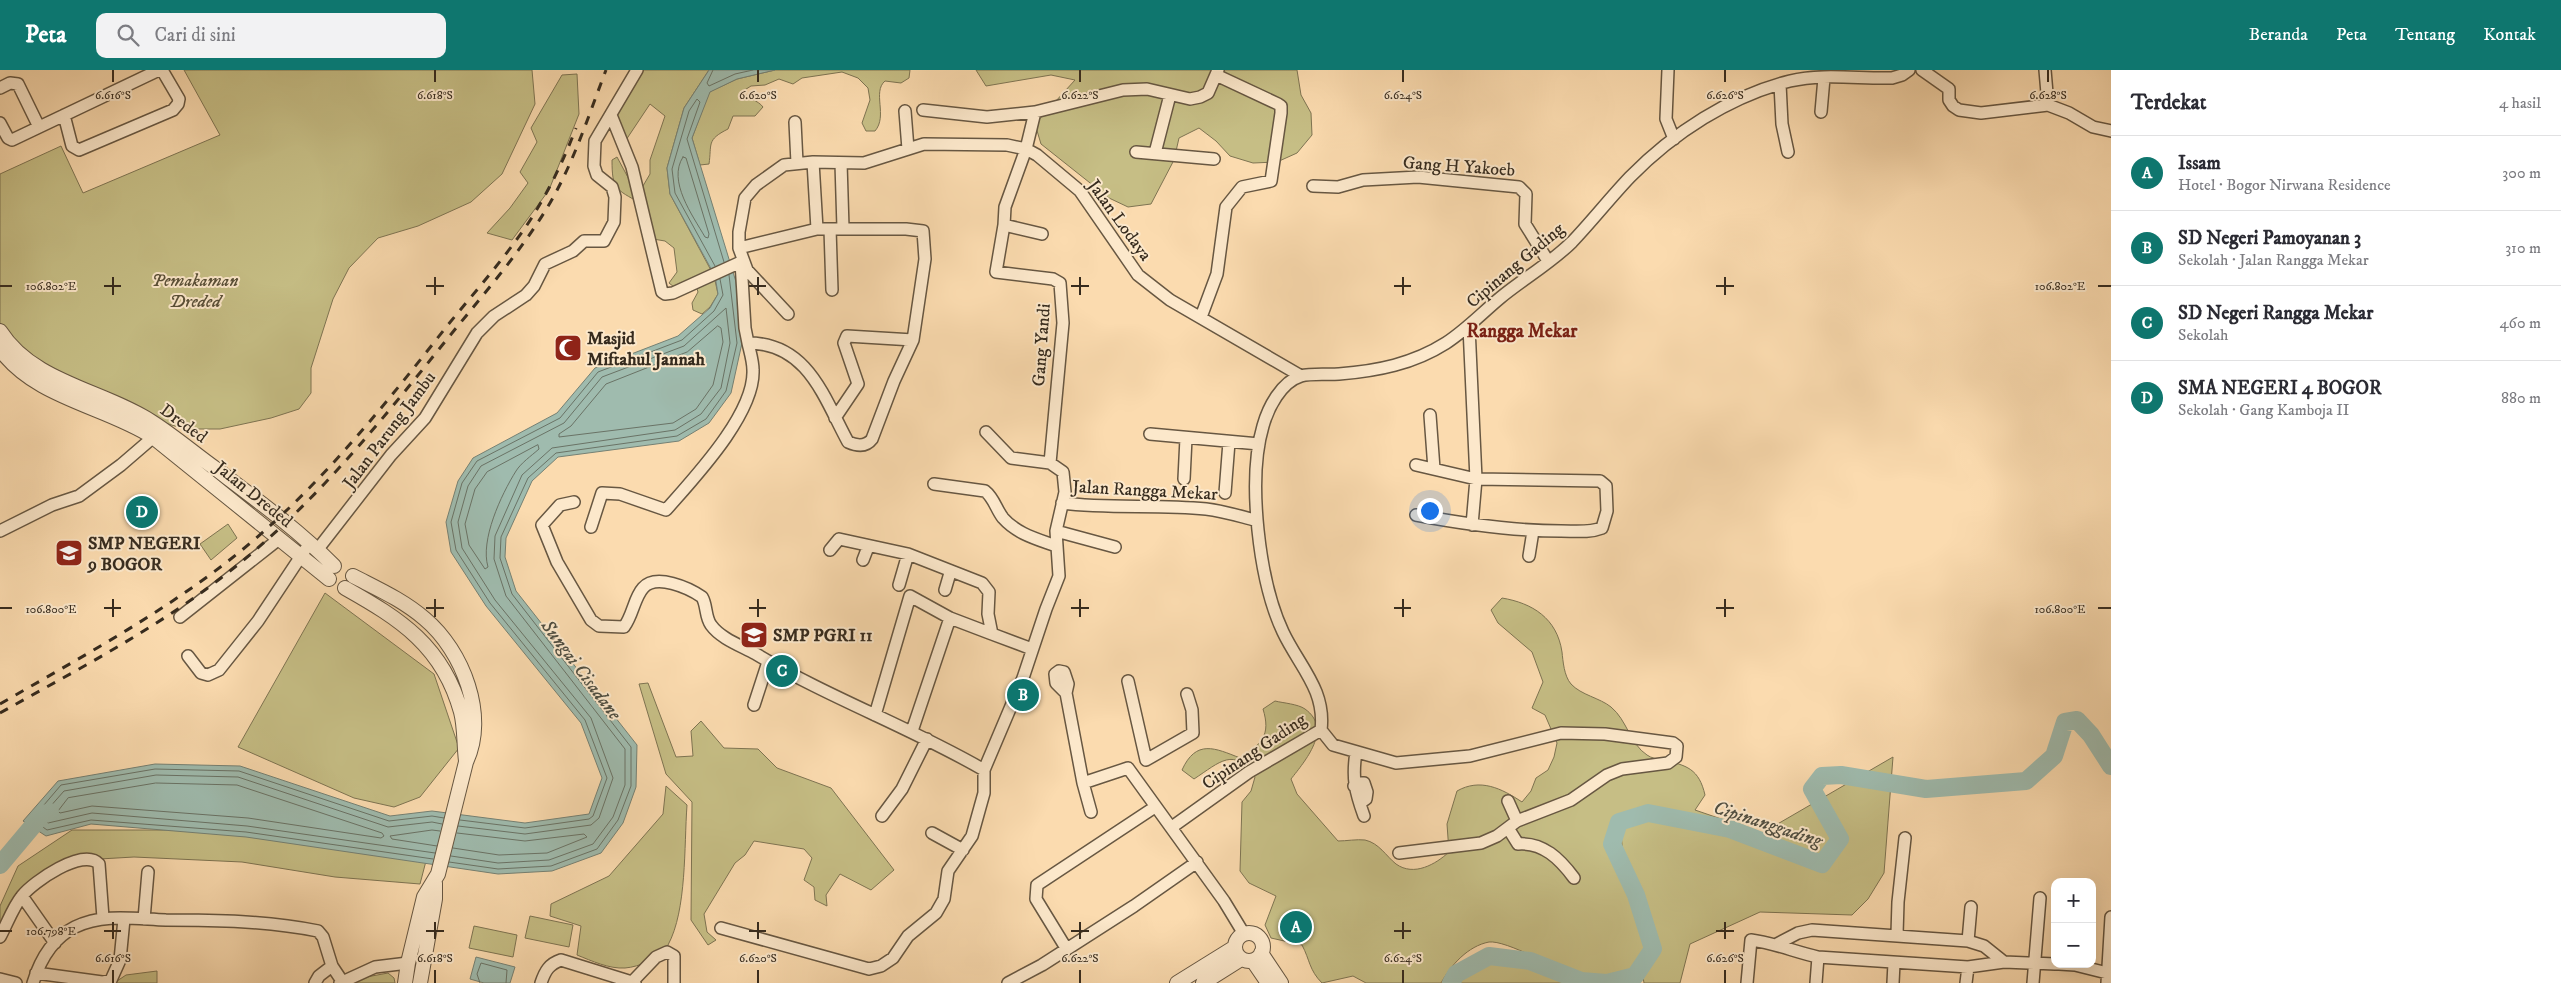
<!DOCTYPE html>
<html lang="id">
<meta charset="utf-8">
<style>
body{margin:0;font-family:"IM FELL DW Pica",serif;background:#f2f2f3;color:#2b2b33}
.controls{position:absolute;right:15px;bottom:15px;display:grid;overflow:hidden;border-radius:10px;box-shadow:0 5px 20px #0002}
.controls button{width:45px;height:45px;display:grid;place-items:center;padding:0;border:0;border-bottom:1px solid #e1e1e2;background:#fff;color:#2b2b33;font:25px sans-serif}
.you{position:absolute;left:1429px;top:440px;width:18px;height:18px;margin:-12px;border:4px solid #fff;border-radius:50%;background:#1a73e8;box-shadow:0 0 0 8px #1a73e833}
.badge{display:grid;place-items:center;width:32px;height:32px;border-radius:50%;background:#0f766e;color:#fff;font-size:16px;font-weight:700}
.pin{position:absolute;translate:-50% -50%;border:2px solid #fff;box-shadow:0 1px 5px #0006}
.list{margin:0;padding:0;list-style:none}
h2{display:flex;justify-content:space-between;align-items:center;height:65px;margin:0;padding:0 20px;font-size:21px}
h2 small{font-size:16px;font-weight:400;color:#7c7c81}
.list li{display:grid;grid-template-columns:32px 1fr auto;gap:15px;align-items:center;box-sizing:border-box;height:75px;padding:0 20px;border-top:1px solid #e1e1e2}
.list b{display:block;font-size:19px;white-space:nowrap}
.list p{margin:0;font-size:16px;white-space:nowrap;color:#7c7c81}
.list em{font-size:16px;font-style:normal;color:#7c7c81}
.icon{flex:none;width:28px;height:28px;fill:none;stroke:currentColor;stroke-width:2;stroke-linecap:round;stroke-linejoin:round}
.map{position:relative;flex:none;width:2111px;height:913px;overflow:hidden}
header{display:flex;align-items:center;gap:30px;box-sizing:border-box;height:70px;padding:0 25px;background:#0f766e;color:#fff}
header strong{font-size:24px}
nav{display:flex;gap:28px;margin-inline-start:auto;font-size:18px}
.search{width:350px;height:45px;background:#f2f2f3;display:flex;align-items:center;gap:12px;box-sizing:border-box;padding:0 18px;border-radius:10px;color:#7c7c81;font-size:19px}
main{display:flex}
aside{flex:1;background:#fff}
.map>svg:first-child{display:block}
.green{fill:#c6be85;stroke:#7e7452;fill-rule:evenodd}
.water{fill:#9fbbae;stroke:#758174}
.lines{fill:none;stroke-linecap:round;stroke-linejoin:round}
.shore{stroke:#6a7366;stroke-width:1}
.river{stroke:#9fbbae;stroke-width:18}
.minor-casing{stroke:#675742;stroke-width:14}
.tertiary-casing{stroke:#675742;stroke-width:16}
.minor{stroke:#fce8cb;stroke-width:11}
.tertiary{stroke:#fce8cb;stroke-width:14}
.rail{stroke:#362b1e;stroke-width:3;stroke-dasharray:9 9;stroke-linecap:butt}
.ticks{fill:none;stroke:#362b1e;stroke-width:2}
.labels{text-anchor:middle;stroke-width:4;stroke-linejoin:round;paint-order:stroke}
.street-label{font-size:18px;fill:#362b1e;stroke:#fce8cb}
.park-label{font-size:18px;font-style:italic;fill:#5a5038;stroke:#fce8cb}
.poi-label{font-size:18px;font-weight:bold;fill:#362b1e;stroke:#fce8cb;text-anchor:start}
.neighbourhood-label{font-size:19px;font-weight:bold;fill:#7a1f14;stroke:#fce8cb}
.water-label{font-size:19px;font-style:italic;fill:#504f42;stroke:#fce8cb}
.ticks-label{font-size:12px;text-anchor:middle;fill:#362b1e;stroke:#fce8cb;stroke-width:4;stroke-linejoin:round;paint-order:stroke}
</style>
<header>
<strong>Peta</strong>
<div class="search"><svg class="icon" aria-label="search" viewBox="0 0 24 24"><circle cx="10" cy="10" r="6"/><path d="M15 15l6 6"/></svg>Cari di sini</div>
<nav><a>Beranda</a><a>Peta</a><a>Tentang</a><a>Kontak</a></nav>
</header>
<main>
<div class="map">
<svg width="2111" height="913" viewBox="0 0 2111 913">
<rect width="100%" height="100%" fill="#fbdbaf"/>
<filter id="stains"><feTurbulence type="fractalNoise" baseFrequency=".004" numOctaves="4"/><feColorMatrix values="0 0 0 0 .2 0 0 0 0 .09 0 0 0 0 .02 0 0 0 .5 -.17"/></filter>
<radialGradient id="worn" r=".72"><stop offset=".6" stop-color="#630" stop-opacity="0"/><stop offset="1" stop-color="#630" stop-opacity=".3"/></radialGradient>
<path class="green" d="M184 0H532L535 34 502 104 471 132 418 156 378 168 349 198 333 229 311 298V323L299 339 271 348 220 359H184L156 350 49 301 0 257V104L61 76 83 123 220 65Z
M636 0H709L684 38 667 98 670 124 714 206 718 224 710 237 702 244 693 240 692 233 698 222 696 216 674 217 669 213 677 202 674 178 665 171 653 169 640 133C616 119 612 120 612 90L617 87 631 113 640 121 650 104V90L665 46 650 34 624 73 611 45Z
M775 0H910L909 8 901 13 885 11C872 22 888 46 875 61H866L862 53 870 30 868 18 858 8 842 2 802 8 793 14 779 9 765 15 751 16 743 21C747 29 758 30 763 37L755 46H733L728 59C706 70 712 74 709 94L700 95 692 68 709 22 737 9Z
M976 0H1297L1301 25 1311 43 1312 65 1297 83 1277 92 1253 93 1230 86 1216 71 1199 58 1179 68 1174 90 1151 134 1128 137 1109 128 1041 74 1035 54 1075 10 1051 5 986 16Z
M577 4 579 44 549 120 512 170 487 163 510 138 528 113 520 102 537 72 531 58 562 5Z
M228 454 237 468 211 490 200 474Z
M325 523 434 604 459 678 420 727 394 737 354 728 238 677Z
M1502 528C1532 533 1557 548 1562 582 1563 591 1564 606 1571 614 1581 625 1600 628 1611 637 1627 650 1630 674 1647 685 1651 688 1657 689 1662 690 1687 695 1699 699 1705 725L1695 740 1762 763 1893 687 1884 803 1868 829 1852 845 1760 842 1690 874 1680 913H1644L1640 889 1622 907 1635 906 1637 913H1450L1503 888 1573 909C1559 899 1506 870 1489 872 1468 876 1451 895 1441 913H1366L1353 906 1322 913C1309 900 1310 890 1302 875L1271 868 1265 855 1276 826 1249 813 1240 801 1242 732 1251 721 1255 707C1234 676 1220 692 1194 709L1182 700C1196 669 1215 678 1240 688 1262 674 1271 665 1263 639L1275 631C1283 633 1298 634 1305 639 1333 659 1305 691 1291 709L1297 724 1338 771C1346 771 1357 769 1365 770 1379 773 1386 786 1396 794 1414 807 1436 794 1449 782L1447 754 1457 721C1480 708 1501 718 1522 732L1531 721 1536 708 1548 700 1554 687 1557 673 1545 645 1532 638 1543 612 1532 582 1498 553 1491 540ZM1620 751 1624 799V800L1614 780 1610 764Z
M648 613 676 687 693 686 691 661 701 651 724 678 758 679 777 698 831 718 894 800 871 820 840 804 826 825 827 836 815 830 814 817 804 810 812 788 804 779 754 771 745 785 735 793 704 844 707 862 716 870 708 875 691 850 692 732 666 704 639 614Z
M666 716 687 735C684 776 687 840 668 875 661 888 639 897 625 898 609 899 592 891 577 885L581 856 550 846 551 834 609 806 663 744Z
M72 760H201L426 791 420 814 335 807 242 792 134 787 65 791 15 828 0 863V836L18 796Z
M530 846 573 855 569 877 525 868Z
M474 856 517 865 513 887 469 878Z
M157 901V913H114L126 905Z
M388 903 394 908 395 913H351L361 908Z"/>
<path class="water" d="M709 0H775L737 9 710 22 692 68 736 212 742 273 731 323 709 353 679 371 558 387 532 411 506 468 505 487 516 521 637 675 636 717 623 753 601 783 552 801 498 804 246 767 91 754 46 766 23 751 58 711 155 694 240 696 390 746 432 741 525 753 589 744 602 708 581 653 486 536 451 482 446 452 458 411 473 388 557 343 595 298 678 266 710 238 718 224 715 206 670 124 667 98 684 38Z
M476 887 515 897 510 913H484L470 909Z"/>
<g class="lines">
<path class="shore" d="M713 0 707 13 709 16 735 4 753 0
M683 87 686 88 709 164 708 168 705 167C693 146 667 111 683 87Z
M715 196 675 123 672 99 689 41 697 29 700 32 687 69 724 192
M718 256 721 258 723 272 713 315 696 339 673 353 559 367V364L571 356 606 314 687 282Z
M538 375 539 379C531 386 521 393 516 401 501 425 480 470 488 497L485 499 469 475 465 454 475 419 487 402Z
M156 713 237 715 382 763 384 766 381 768 248 748 92 736 60 743 58 741 68 728Z
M460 750 525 758 589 749 593 746 607 708 585 650 490 533 456 480 451 452 462 413 477 391 560 348 598 302 682 270 714 241 723 225 720 209
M437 776 392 769 390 766 432 760 440 761
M453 778 499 785 547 783 587 767 584 764 525 771 457 763
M435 783 247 756 92 743 48 753 41 747 64 721 156 705 238 707 388 757 432 752 442 754
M451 786 498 793 549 790 593 774 613 747 625 715V679L506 526 494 489 495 466 522 405 552 378 675 360 701 344 721 318 730 273 726 238 684 276 602 307 564 353 481 396 468 416 458 452 462 478 495 530 591 648 613 708 599 748 591 755 525 764 458 756
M433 789 246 762 91 750 47 760 32 749 61 715 155 699 239 701 389 751 432 746 444 748
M449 792 498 799 551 796 597 779 618 750 631 716V677L512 524 500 488 501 467 528 408 556 383 677 366 706 349 726 321 737 273 729 205
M480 913 477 904 481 893 507 900 506 913"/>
<path class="river" d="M0 795 42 745 50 742
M1451 913 1456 904 1489 886 1530 891 1581 911 1607 913 1635 906 1653 879 1636 825 1612 774 1619 752 1648 743 1730 759 1822 794 1840 769 1812 719 1822 706 1841 705 1926 719 2026 711 2054 686 2065 652 2077 650 2091 665 2111 696"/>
<defs>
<path id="minor" d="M1668 0 1666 49 1674 69
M1922 0 1949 19V30L1953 36 1959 40 1981 43 2048 35 2069 43 2093 57 2111 61
M2045 0 2048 35
M1780 14 1782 54 1788 82
M0 18 10 13 18 14 39 57
M923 40 987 47 1035 42
M905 41 908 79
M1821 42 1824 8
M64 45 72 76 79 80 173 40 178 34 179 29 162 0
M611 45 632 97 662 222 665 224 673 223 743 191
M795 52 797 93
M0 53 8 68 12 70 159 0
M1136 82 1214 89
M1155 83 1170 25
M813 92 817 159
M841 93 843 158
M1313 116 1338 117 1363 110 1418 107 1519 117 1526 124 1525 154 1548 191
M1004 155 996 202 1053 209 1060 213 1063 253 1050 393
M830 159 832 220
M1042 164 1004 155 1005 137 1026 79 1035 42 1123 20 1147 19 1190 29 1200 27 1208 23 1218 0
M741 192 745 258 748 273
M788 244 747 200 739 178V162L745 128 756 115 784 95 813 92 864 93 924 74 1007 75 1026 79 1037 85 1080 121 1138 205 1170 230 1301 306
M1201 247 1217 204 1226 137 1242 117 1271 111 1281 43V36L1278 34 1216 5
M1469 257 1476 409 1472 455
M1430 345 1434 399
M835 348 858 314 844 273 847 266 913 270
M1150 364 1259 374
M1184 409 1186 368
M934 414 985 421C994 428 996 439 1003 448 1017 464 1037 469 1056 476
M1225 423 1229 372
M574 432 560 435 542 455 557 492 591 550 599 556 624 557C633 545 634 528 643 518 656 503 689 518 702 527 707 535 705 547 711 555 721 569 742 576 756 584 829 628 910 657 984 700
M1062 433C1110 439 1158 434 1206 439 1223 441 1239 446 1255 450
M1416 445C1464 454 1512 461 1561 461 1575 461 1589 463 1602 458L1607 441 1606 416 1600 411 1476 409 1416 395
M591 457 602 423 620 424 666 440C694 408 755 344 753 300 753 291 750 282 748 273 808 273 824 328 848 372 857 376 866 377 872 369L894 311 913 270 925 189 923 161 906 159H817L739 178
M0 461 52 435 79 426 121 395 150 370 158 361
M1056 461 1115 477
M318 479 391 385 425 348 477 263 494 246 526 225 534 216 545 194 573 181 584 171H604L614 152 615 127 612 117 597 105 594 96 595 71 637 0
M830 480 839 469 908 484 982 513 989 522 988 544 992 564 1032 579
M1529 486 1533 461
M863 490 868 477
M899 515 908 484
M945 520 950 503
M180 547 279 469
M188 586 201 603 208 605 219 600 258 551 305 480
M1128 611 1146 690 1193 663 1192 640 1187 624
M1066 623 1056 613 1055 604 1059 601 1064 602 1068 614 1066 623 1083 713 1128 698 1224 831 1244 864
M754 635 768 592
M875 645 910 526 950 548 992 564
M1321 660C1326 620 1299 596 1283 562 1259 511 1247 410 1263 356 1268 338 1281 312 1301 306 1312 303 1327 305 1339 304 1377 301 1413 294 1446 273 1466 260 1482 243 1500 228 1523 209 1551 193 1572 172 1592 151 1610 128 1630 107 1673 63 1730 26 1790 11 1823 3 1859 9 1892 8L1902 5 1909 0
M1321 660 1333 675 1396 693 1470 686 1561 663 1605 664 1673 673 1677 676 1676 687 1668 693 1622 699 1607 705 1571 730 1517 751 1497 766 1481 773 1399 783
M912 661 950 548
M1356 682C1352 708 1355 721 1364 746
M1083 713 1091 742
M1354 716 1358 713H1364L1367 722 1366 729 1360 733
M1508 731 1517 751
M882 746 902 719 927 669
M1172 757 1249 702 1321 660
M1508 758 1518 774C1543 772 1560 789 1574 808
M932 763 963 780
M22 826 55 873
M144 849 148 802
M721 858 869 899 881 896 893 888 908 866 936 843 944 829 948 801 972 766 984 723V700L1023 608 1046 539 1059 506 1056 461 1065 422 1063 402 1050 393 1011 388 986 362
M1897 864 1898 832 1905 768
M0 867C7 854 13 837 22 826 33 812 83 777 99 794L103 848
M1968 871 1971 837
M1777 874 1798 863 1812 860 1968 871 1984 876 2004 892
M1066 878 1036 829 1037 815 1155 737
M2059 894 2075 895 2111 904
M36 903 102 912 111 910 120 890 124 849
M0 909 16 913
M632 912 656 887 667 882 674 886V913
M33 913C40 890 53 868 75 857 103 843 136 849 166 850 216 850 268 851 318 861L323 867 332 896 342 911
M315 913 319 906 332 896
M340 913 375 897 408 893
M541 913C545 901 549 894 561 890L635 913
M1008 913 1042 895 1134 836 1197 792
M1747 913 1751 870C1775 873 1795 882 1818 887L1968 897 2004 892 2055 894
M1816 913 1818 887
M1893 913 1894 893
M1966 913 1968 897
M2033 913 2040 828
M2107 913 2111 847"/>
<path id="tertiary" d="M0 261C33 313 103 320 152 352 174 366 195 384 216 399 257 430 298 460 334 496
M0 279C35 328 105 336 153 367L329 509
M353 506C378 519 403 530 425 549 463 581 488 646 466 692L438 804 424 827 408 893 405 913
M345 518C400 549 443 576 461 642 465 657 464 675 466 691
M1235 877a14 14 0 1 1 28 0a14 14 0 1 1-28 0Z
M1261 883 1281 913
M1253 891 1268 913
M420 913 435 829V813
M1177 913 1235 877
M1203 913 1241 889"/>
</defs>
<use href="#minor" class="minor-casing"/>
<use href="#tertiary" class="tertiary-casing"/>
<use href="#minor" class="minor"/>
<use href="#tertiary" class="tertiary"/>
<path class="rail" d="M0 634C83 586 167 541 242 480 321 415 384 336 447 256 474 223 503 190 527 155 547 125 563 92 576 58
M0 643C75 601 152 561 221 508 310 440 378 355 448 268 482 226 519 184 547 138 573 95 588 47 606 0"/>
</g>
<path class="ticks" d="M113 0V12M435 0V12M758 0V12M1080 0V12M1403 0V12M1725 0V12M2048 0V12M113 207V225M435 207V225M758 207V225M1080 207V225M1403 207V225M1725 207V225M0 216H12M104 216H121M426 216H444M749 216H766M1071 216H1089M1394 216H1411M1716 216H1734M2098 216H2111M113 529V547M435 529V547M758 529V547M1080 529V547M1403 529V547M1725 529V547M0 538H12M104 538H121M426 538H444M749 538H766M1071 538H1089M1394 538H1411M1716 538H1734M2098 538H2111M113 852V869M435 852V869M758 852V869M1080 852V869M1403 852V869M1725 852V869M0 861H12M104 861H121M426 861H444M749 861H766M1071 861H1089M1394 861H1411M1716 861H1734M113 900V913M435 900V913M758 900V913M1080 900V913M1403 900V913M1725 900V913"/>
<defs>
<symbol id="mosque-square" viewBox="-11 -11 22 22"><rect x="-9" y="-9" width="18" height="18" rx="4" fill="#8f2418" stroke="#fce8cb"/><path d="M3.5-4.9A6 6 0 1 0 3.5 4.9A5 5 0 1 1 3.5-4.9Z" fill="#fff"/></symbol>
<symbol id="school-square" viewBox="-11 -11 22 22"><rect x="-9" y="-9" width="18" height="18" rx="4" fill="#8f2418" stroke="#fce8cb"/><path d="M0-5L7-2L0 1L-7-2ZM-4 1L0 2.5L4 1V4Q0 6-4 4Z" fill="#fff"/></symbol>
</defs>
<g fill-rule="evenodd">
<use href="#mosque-square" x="552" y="262" width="32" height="32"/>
<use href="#school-square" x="53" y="467" width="32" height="32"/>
<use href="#school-square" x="738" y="549" width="32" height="32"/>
</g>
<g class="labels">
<g class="street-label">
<text transform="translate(1459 96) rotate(4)" y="6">Gang H Yakoeb</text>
<text transform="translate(1120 150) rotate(54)" y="6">Jalan Lodaya</text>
<text transform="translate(1515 195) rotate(-40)" y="6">Cipinang Gading</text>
<text transform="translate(1041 275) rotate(-86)" y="6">Gang Yandi</text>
<text transform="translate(184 353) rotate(36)" y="6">Dreded</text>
<text transform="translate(389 360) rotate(-53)" y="6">Jalan Parung Jambu</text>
<text transform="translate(1145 420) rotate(3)" y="6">Jalan Rangga Mekar</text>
<text transform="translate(254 424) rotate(39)" y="6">Jalan Dreded</text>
<text transform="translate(1254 681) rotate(-34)" y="6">Cipinang Gading</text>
</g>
<g class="park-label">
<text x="195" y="216">Pemakaman<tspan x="195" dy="21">Dreded</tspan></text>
</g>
<g class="poi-label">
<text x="587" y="274">Masjid<tspan x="587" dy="21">Miftahul Jannah</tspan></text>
<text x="88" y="479">SMP NEGERI<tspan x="88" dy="21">9 BOGOR</tspan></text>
<text x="773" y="571">SMP PGRI 11</text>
</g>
<g class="neighbourhood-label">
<text x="1522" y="267">Rangga Mekar</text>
</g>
<g class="water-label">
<text transform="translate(582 599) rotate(53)" y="7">Sungai Cisadane</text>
<text transform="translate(1768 753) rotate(18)" y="7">Cipinanggading</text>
</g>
</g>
<g class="ticks-label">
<text x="113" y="29">6.616°S</text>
<text x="435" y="29">6.618°S</text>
<text x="758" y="29">6.620°S</text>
<text x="1080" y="29">6.622°S</text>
<text x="1403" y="29">6.624°S</text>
<text x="1725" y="29">6.626°S</text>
<text x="2048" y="29">6.628°S</text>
<text x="2060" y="220">106.802°E</text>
<text x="51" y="220">106.802°E</text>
<text x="2060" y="543">106.800°E</text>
<text x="51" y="543">106.800°E</text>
<text x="51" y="865">106.798°E</text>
<text x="113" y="892">6.616°S</text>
<text x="435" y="892">6.618°S</text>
<text x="758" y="892">6.620°S</text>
<text x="1080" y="892">6.622°S</text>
<text x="1403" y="892">6.624°S</text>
<text x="1725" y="892">6.626°S</text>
</g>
<rect width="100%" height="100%" filter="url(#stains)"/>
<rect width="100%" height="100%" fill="url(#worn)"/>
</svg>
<div class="controls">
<button>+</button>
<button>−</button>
</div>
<div class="you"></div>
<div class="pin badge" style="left:1296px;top:857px">A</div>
<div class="pin badge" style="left:1023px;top:625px">B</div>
<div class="pin badge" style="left:782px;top:601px">C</div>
<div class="pin badge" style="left:142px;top:442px">D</div>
</div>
<aside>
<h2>Terdekat<small>4 hasil</small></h2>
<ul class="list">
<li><span class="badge">A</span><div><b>Issam</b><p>Hotel · Bogor Nirwana Residence</p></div><em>300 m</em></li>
<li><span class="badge">B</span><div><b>SD Negeri Pamoyanan 3</b><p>Sekolah · Jalan Rangga Mekar</p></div><em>310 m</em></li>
<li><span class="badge">C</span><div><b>SD Negeri Rangga Mekar</b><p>Sekolah</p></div><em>460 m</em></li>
<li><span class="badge">D</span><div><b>SMA NEGERI 4 BOGOR</b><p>Sekolah · Gang Kamboja II</p></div><em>880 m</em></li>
</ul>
</aside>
</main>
